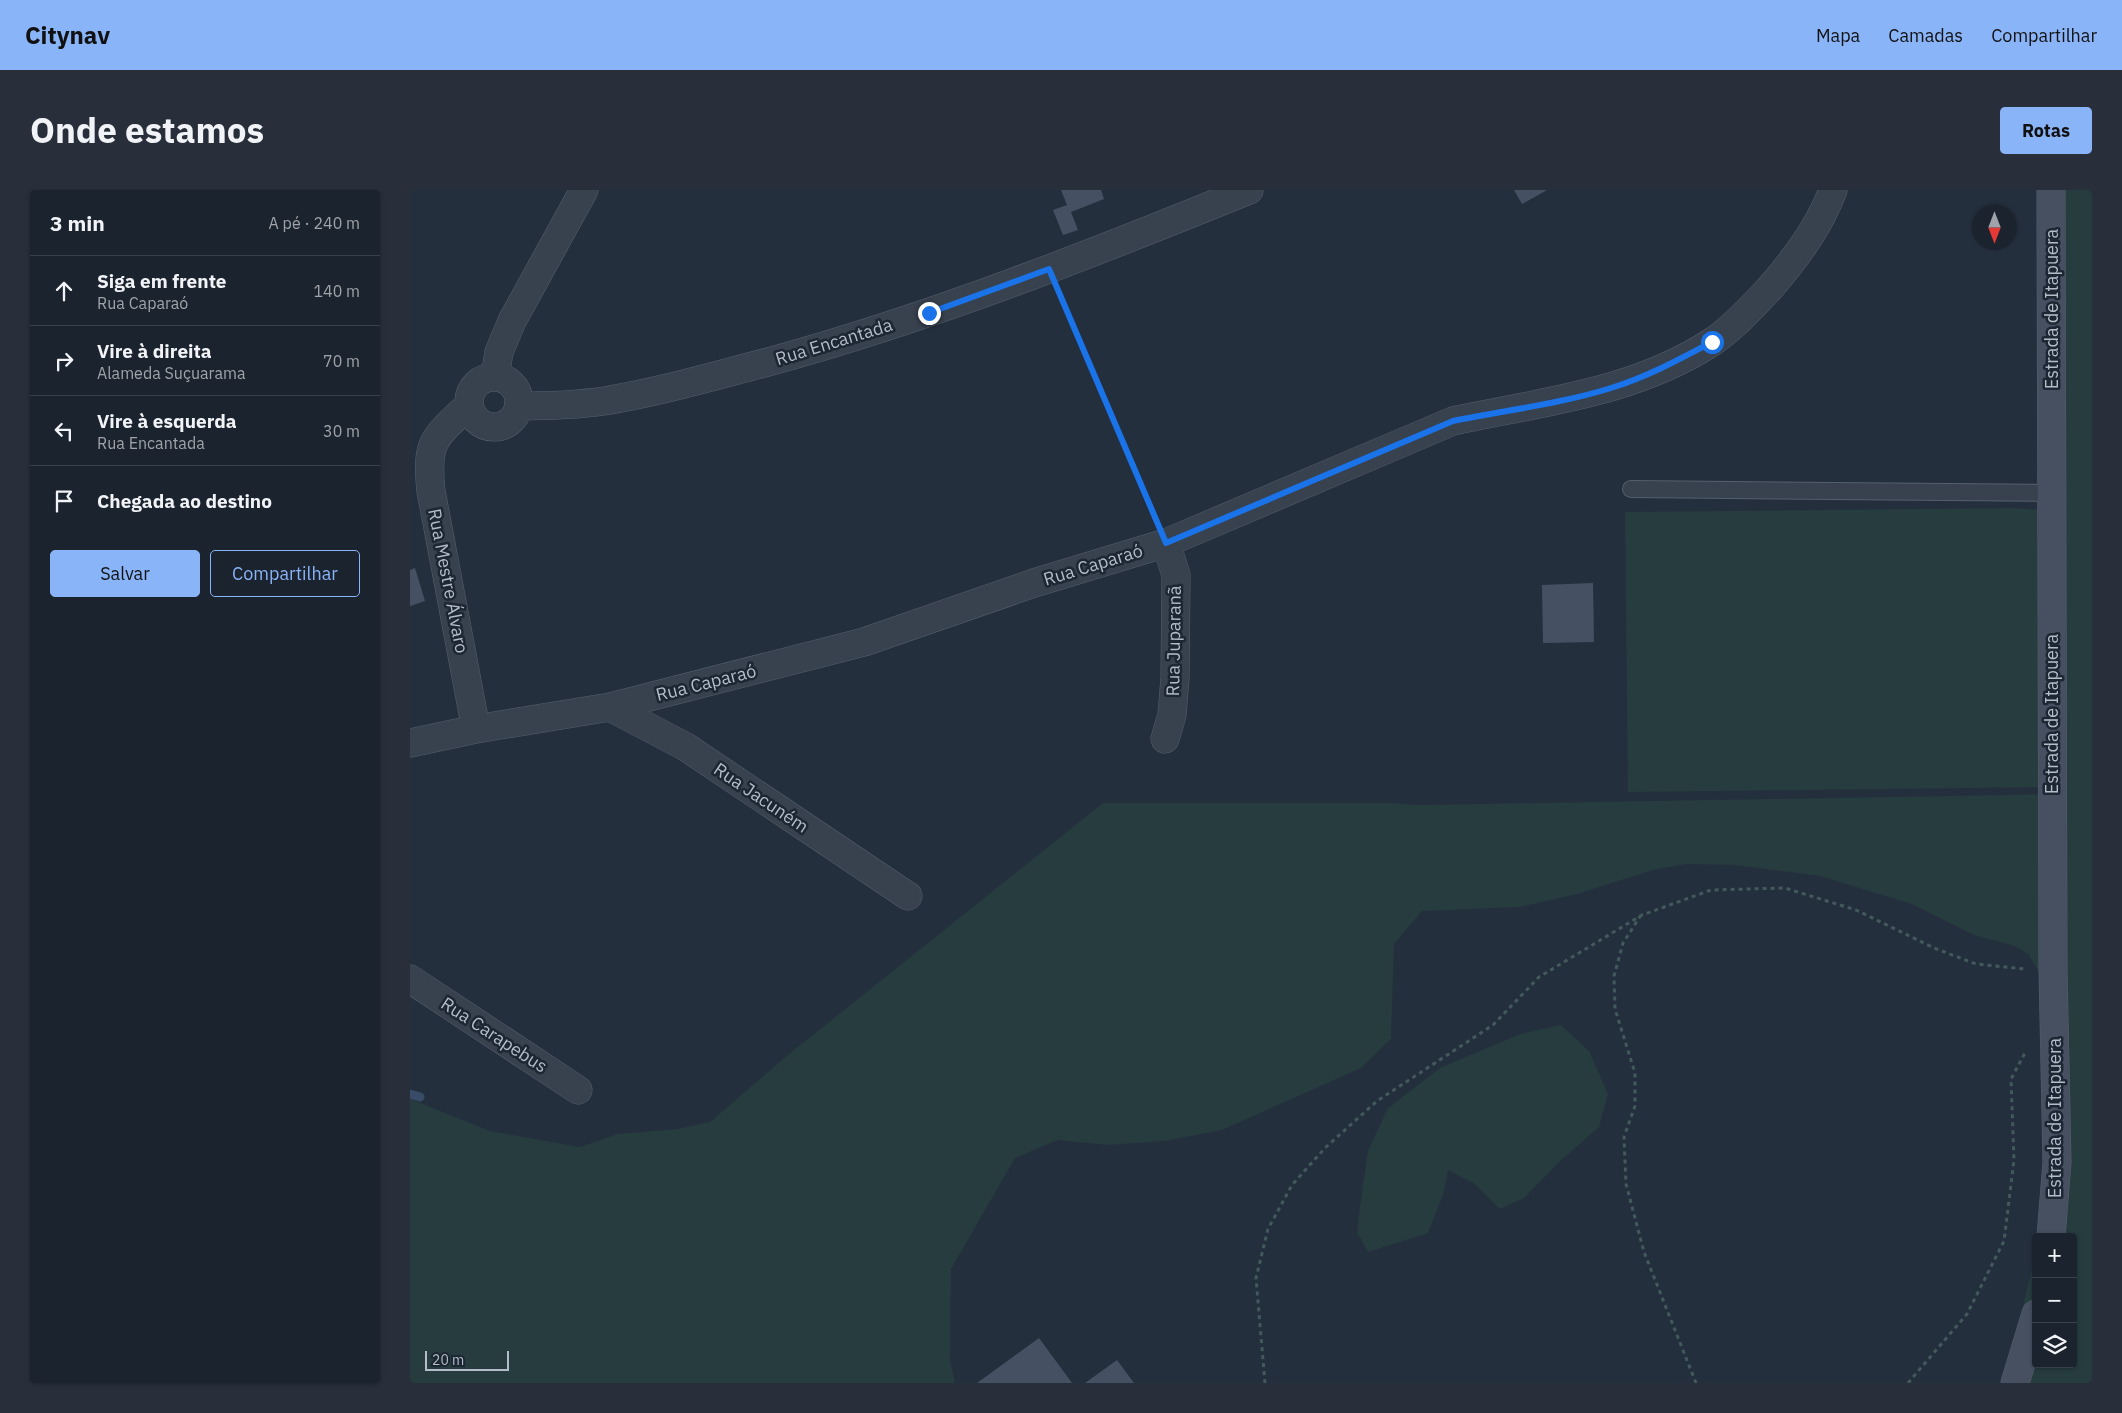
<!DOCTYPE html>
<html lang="pt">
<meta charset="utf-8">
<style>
body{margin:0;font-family:"IBM Plex Sans",sans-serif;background:#282f3a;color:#f1f3f6}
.controls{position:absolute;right:15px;bottom:15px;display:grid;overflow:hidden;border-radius:5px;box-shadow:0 1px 4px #0004}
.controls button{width:45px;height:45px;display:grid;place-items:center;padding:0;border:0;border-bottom:1px solid #39404a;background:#1b232e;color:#f1f3f6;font:25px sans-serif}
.compass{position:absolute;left:1562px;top:15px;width:45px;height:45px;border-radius:50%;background:#1b232e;box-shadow:0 1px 4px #0004;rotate:180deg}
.scale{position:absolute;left:15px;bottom:12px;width:84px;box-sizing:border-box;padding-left:5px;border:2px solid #b4bcc9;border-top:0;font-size:14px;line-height:18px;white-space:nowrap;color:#b4bcc9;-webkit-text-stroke:4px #1d2633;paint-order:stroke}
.stop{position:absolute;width:15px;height:15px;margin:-11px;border:4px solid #1a73e8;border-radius:50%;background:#fff}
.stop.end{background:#1a73e8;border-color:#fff;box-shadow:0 1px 5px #0008}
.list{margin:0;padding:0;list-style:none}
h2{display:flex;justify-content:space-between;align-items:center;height:65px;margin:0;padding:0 20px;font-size:21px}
h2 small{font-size:16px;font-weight:400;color:#a0a4aa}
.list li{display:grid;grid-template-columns:32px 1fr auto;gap:15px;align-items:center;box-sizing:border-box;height:70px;padding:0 20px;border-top:1px solid #39404a}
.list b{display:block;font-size:19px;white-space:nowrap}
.list p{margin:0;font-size:16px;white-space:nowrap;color:#a0a4aa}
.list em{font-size:16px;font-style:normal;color:#a0a4aa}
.actions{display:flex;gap:10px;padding:15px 20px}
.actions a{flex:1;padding:11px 0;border:1px solid #8ab4f8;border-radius:5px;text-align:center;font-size:18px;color:#8ab4f8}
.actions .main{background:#8ab4f8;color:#111}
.icon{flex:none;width:28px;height:28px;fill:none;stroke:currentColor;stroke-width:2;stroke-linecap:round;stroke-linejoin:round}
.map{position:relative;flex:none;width:1682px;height:1193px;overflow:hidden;border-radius:5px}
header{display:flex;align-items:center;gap:30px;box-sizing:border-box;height:70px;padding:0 25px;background:#8ab4f8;color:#111}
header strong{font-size:24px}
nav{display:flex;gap:28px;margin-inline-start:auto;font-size:18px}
.intro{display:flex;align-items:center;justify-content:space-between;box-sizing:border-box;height:120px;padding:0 30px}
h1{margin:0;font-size:35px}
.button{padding:12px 22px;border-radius:5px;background:#8ab4f8;color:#111;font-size:18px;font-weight:700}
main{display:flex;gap:30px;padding:0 30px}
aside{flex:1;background:#1b232e;border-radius:5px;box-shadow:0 1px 4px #0004}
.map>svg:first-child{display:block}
.green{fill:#263c3f}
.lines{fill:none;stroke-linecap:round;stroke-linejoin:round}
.stream{stroke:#394c67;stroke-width:9}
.building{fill:#455162}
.lane-casing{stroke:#565f6c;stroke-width:18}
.street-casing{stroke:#565f6c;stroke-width:29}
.secondary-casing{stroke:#565f6c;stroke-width:29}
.path{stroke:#44595c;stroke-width:3;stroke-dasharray:4 4;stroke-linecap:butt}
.lane{stroke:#38414e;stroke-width:16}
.street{stroke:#38414e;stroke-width:28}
.secondary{stroke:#465061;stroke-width:28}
.route{stroke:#1a73e8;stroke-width:6}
.labels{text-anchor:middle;stroke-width:5;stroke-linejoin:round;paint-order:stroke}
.street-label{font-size:18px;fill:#b4bcc9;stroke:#1d2633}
</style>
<header>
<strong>Citynav</strong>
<nav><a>Mapa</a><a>Camadas</a><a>Compartilhar</a></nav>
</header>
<div class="intro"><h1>Onde estamos</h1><a class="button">Rotas</a></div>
<main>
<aside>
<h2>3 min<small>A pé · 240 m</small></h2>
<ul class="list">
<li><svg class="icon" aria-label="ahead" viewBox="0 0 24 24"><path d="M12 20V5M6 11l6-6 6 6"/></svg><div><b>Siga em frente</b><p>Rua Caparaó</p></div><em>140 m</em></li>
<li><svg class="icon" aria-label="right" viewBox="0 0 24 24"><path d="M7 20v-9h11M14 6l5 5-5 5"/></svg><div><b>Vire à direita</b><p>Alameda Suçuarama</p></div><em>70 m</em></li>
<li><svg class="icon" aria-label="left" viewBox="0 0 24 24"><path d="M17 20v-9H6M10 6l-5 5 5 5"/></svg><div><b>Vire à esquerda</b><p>Rua Encantada</p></div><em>30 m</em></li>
<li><svg class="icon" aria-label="arrive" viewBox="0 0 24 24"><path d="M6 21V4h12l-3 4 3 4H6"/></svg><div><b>Chegada ao destino</b></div></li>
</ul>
<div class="actions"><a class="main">Salvar</a><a>Compartilhar</a></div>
</aside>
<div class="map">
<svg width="1682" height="1193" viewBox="0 0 1682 1193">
<rect width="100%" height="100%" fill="#242f3e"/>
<path class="green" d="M1652 0H1682V1193H1596L1626 1059V1174H1663V1047H1628L1635 1017 1632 787 1618 764 1605 756 1564 745 1502 714 1410 686 1325 675 1276 674 1246 679 1167 704 1110 717 1012 721 984 754 981 849 951 878 812 940 755 951 697 955 648 950 605 968 541 1079 540 1171 545 1193H0V909L80 941 170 957 208 944 267 939 300 932 379 864 693 613H983L1010 615 1655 604Z
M1603 318 1632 320 1635 597 1218 602 1215 322Z
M1151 835 1179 861 1198 904 1189 937 1148 973 1114 1008 1090 1019 1065 994 1038 980 1033 1005 1018 1043 958 1062 947 1042 952 1001 958 961 978 918 1030 878 1110 844Z"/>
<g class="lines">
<path class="stream" d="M0 904 10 907"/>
</g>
<path class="building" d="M651 0H691L694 9 661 22 668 40 653 45 643 20 657 15Z
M1104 0H1137L1112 14Z
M5 378 15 411 0 416V380Z
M1183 393 1184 452 1133 453 1132 395Z
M629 1148 662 1193H567Z
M707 1170 724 1193H675Z"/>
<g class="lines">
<defs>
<path id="lane" d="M1221 299 1642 303"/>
<path id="street" d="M59 212a25 25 0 1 1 50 0a25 25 0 1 1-50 0Z
M85 187 89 162 102 131 174 0
M58 216C23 248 16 252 21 301L66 539
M109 216C138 216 166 215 194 211 249 202 304 186 358 172 523 127 681 64 839 0
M200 517 276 557 498 706
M755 549 762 525 765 488 766 385 756 353
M0 553 66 539 200 517 454 452 624 393 756 353 1043 231C1131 212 1224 203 1302 152 1321 140 1344 115 1360 98 1386 68 1409 37 1423 0
M0 789 168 900"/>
<path id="secondary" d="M1641 0 1643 779 1647 972 1641 1047
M1605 1193 1626 1124"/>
</defs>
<use href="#lane" class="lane-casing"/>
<use href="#street" class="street-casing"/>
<use href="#secondary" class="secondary-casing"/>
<path class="path" d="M650 105 745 327
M1231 725 1213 753 1204 786 1205 819 1225 883V916L1214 947 1216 994 1234 1062 1286 1193
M855 1193 846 1088 858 1039 882 995 915 958 967 911 1083 835 1129 787 1232 725 1301 700 1375 698 1446 720 1524 758 1566 774 1615 779
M1498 1193 1557 1124 1594 1051 1604 970 1601 889 1616 861"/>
<use href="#lane" class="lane"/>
<use href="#street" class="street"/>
<use href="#secondary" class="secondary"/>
</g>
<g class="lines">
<path class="route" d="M519 123 639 79 756 353 1043 231C1096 220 1150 214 1201 198 1237 187 1270 169 1302 152"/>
</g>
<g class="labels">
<g class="street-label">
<text transform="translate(1642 119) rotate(-90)" y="6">Estrada de Itapuera</text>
<text transform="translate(424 152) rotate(-17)" y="6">Rua Encantada</text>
<text transform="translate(683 375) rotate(-17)" y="6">Rua Caparaó</text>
<text transform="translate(38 391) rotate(79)" y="6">Rua Mestre Álvaro</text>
<text transform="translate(764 451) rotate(-89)" y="6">Rua Juparanã</text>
<text transform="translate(296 493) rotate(-14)" y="6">Rua Caparaó</text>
<text transform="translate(1642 524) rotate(-90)" y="6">Estrada de Itapuera</text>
<text transform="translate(351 608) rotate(34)" y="6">Rua Jacuném</text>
<text transform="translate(84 845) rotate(33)" y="6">Rua Carapebus</text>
<text transform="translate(1645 928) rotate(-90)" y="6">Estrada de Itapuera</text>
</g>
</g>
</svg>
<div class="controls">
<button>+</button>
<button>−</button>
<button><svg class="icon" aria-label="layers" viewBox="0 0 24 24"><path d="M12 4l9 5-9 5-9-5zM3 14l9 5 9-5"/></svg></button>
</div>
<svg class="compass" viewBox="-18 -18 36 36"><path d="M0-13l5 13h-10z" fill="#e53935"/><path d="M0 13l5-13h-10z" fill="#a0a4aa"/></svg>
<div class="scale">20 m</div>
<div class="stop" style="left:1302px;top:152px"></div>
<div class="stop end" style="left:519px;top:123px"></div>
</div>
</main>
